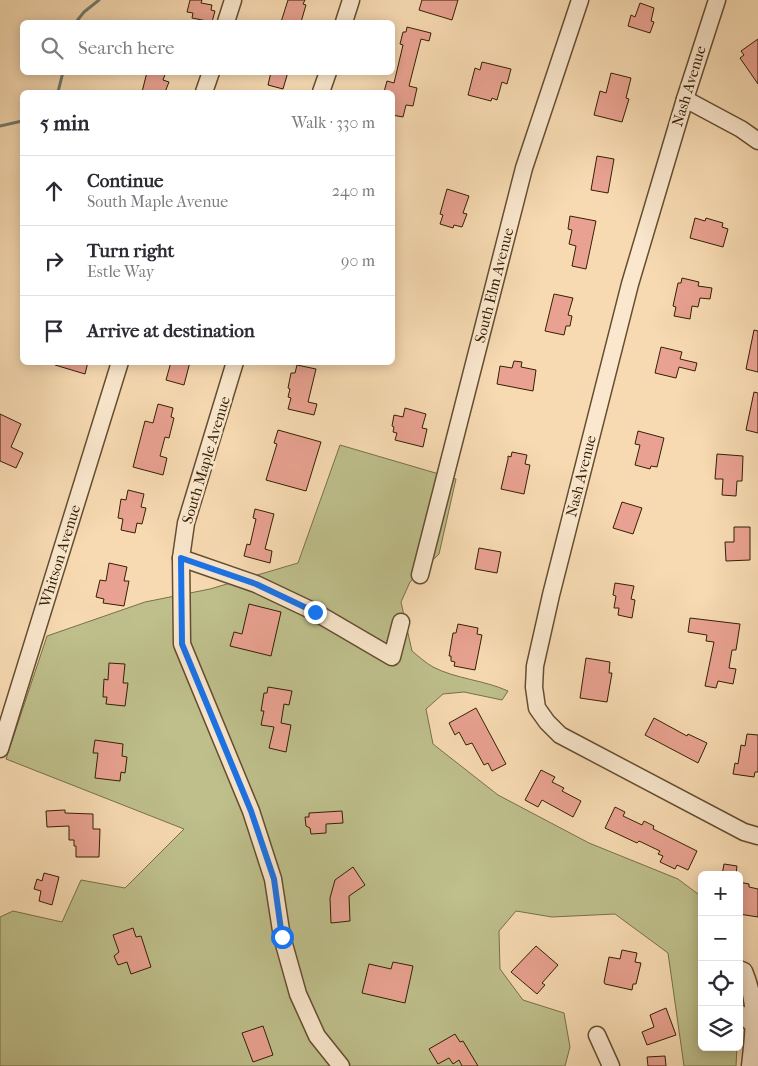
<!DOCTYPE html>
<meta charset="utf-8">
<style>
body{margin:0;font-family:"IM FELL French Canon",serif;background:#f2f2f3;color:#2b2b33}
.controls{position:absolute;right:15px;bottom:15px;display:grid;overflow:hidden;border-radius:8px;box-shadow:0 2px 12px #0003}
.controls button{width:45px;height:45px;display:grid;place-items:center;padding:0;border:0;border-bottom:1px solid #e1e1e2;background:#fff;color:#2b2b33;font:25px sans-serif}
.stop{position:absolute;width:15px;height:15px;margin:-11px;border:4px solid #1a73e8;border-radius:50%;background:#fff}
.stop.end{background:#1a73e8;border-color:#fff;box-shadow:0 1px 5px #0008}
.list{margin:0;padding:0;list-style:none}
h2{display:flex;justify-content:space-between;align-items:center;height:65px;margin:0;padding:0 20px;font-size:21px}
h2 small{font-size:16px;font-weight:400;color:#7c7c81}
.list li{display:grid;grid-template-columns:32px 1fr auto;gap:15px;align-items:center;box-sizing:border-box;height:70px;padding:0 20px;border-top:1px solid #e1e1e2}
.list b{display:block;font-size:19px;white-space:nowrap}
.list p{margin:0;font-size:16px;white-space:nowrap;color:#7c7c81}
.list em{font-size:16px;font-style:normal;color:#7c7c81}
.icon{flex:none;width:28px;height:28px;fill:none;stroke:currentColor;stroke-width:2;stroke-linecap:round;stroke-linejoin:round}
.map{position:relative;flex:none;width:758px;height:1066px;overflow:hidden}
.search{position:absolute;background:#fff;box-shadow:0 2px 12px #0003;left:20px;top:20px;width:375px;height:55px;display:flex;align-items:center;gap:12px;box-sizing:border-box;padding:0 18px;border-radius:8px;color:#7c7c81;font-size:19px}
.panel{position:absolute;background:#fff;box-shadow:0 2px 12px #0003;left:20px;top:90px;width:375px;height:275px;border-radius:8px}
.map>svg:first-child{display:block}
.green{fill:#bebf8b;stroke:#787048}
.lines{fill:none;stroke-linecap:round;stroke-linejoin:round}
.stream{stroke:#737c6c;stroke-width:3}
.building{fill:#e9a291;stroke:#332004}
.minor-casing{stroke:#644e30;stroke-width:19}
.minor{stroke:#fae7cd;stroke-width:16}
.route{stroke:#1a73e8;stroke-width:6}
.labels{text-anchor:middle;stroke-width:5;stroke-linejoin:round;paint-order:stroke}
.street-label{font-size:15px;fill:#332004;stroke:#fae7cd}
</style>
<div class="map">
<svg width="758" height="1066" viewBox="0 0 758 1066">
<rect width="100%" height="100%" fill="#f7dab2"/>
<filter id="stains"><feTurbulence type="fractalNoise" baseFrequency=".004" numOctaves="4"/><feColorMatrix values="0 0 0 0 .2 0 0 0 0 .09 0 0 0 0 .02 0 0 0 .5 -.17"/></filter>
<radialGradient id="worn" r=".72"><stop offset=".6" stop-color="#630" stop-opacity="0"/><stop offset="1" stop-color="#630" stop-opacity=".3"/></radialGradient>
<path class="green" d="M340 445 456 479 439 554 410 582 401 602 412 651C418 656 426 663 433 667 456 679 484 680 508 691L502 700 464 692 443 694 426 709 433 744 498 795 589 843 678 879 702 897V1047H737L736 1066H684L668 953 615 914 552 917 516 911 499 931 500 969 523 1000 564 1013 570 1047 565 1066H0V917L13 911 62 922 81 880 125 888 184 829 6 759 47 636 145 602 210 589 298 563Z"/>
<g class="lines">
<path class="stream" d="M76 22 84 12 99 0
M58 92 63 72
M0 126 22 121"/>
</g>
<path class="building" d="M190 0H202L201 3 212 5 211 10 215 11 212 22 192 18 193 13 187 12Z
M288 0H305L303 4 306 5 301 22H281Z
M422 0H458L452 20 419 10Z
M640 3 654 8 651 21 654 22 650 33 628 26 631 15 635 17Z
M407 27 431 33 429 41 421 39 409 86 417 88 413 106 406 105 403 117 392 115V92H384L387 81 394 83 403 45 400 44 403 32H406Z
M758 39V84L740 58 744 55 741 51Z
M482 62 511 69 507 84 502 82 497 100 492 98 491 101 468 95 475 68 480 70Z
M147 72H166L163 80 169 82 165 92H142Z
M271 72H288L283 89 268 85Z
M611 73 631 78 626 98 629 99 622 122 594 115 600 91 606 93Z
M597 156 614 159 608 193 591 190Z
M447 189 469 196 463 213 467 214 462 227 454 225 453 228 440 224 443 215 440 214Z
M570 216 596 221 586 269 572 266 576 246 569 244 572 230 568 229Z
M695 218 705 221 706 218 723 223 722 227 728 229 723 247 690 238Z
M682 278 699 282 698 286 712 288 710 299 700 298 698 307 692 306 690 319 674 316 676 307 673 306 678 283H681Z
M554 294 573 298 568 315 572 316 570 326H566L564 335 545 331Z
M754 330 758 331V372L746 369Z
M661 347 682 352 680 359 697 363 695 371 679 367 676 378 655 373Z
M514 361 522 362 521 367 536 370 533 391 497 384 500 366 512 368Z
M56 362H88L85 374 55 365Z
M171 362H190L184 385 166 380Z
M297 365 316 369 308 402 317 404 314 415 288 409 291 398 288 397 290 389 288 388 291 373H295Z
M754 392 758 393V433L746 430Z
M158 404 173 408 171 417 174 418 169 438 165 437 160 456 167 458 163 475 133 467 145 421 153 423Z
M405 408 426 414 422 428 427 429 423 447 395 440 397 433 393 432 394 427 392 426 394 415 403 417Z
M0 414 21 424 11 447 23 453 16 468 0 461Z
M278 430 321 442 306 491 266 480 277 444 274 443Z
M638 431 664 438 657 467 651 466 650 469 635 465 640 445 635 444Z
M512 452 527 455 525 464 530 465 524 494 501 489 508 459V456L511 457Z
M717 454 743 456 742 481H737L736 496 722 495 723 479H715Z
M128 490 144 494 141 507 146 508 142 524 137 523 135 533 121 530 123 519 118 518 121 499 126 500Z
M622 502 642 508 633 534 613 528Z
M255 509 274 514 265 549 272 551 270 563 244 556 247 544 250 545 256 519 253 518Z
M734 527H750V560L726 561 725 542H734Z
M479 548 501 552 497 573 475 569Z
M109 563 127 567 124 581H129L124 606 103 603 104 599 96 597 100 580 106 581Z
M615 583 634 586 631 599 635 600 632 618 618 615 619 608H614L616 596 613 595Z
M249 604 281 612 271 656 230 646 234 632 242 634Z
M690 618 740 624 736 650H732L729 668 736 669 733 684 718 681 716 688 705 686 714 642 706 641 707 635 688 632Z
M458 624 478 628 477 634 482 635 475 670 454 666 455 662 451 661V656H449L453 633H456Z
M586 658 610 662 609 673H612L607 702 580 698Z
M109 663 125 664 123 683H128L125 706 106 704 107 697H103L104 679 108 680Z
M268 687 292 691 289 705 284 704 281 723 291 725 286 752 269 748 274 727 261 725 264 711H261L264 693H267Z
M476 708 506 764 492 771 488 763 484 765 472 743 466 745 459 732 455 735 449 723Z
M654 718 687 736 688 734 707 743 698 763 645 735Z
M747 734 758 735V772H755L754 777 733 774 735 763 738 764 741 745 745 746Z
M95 740 123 744 122 756 127 757 125 773 121 772 120 781 95 778 98 753H93Z
M541 770 555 777 552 782 564 788 562 791 581 801 573 817 542 800 538 807 525 800Z
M615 807 625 812 623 816 642 825 644 821 654 826 653 829 697 851 688 870 677 865 675 869 660 862 663 856 658 854 660 851 639 841 637 843 605 828Z
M65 810V813L93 814V829H100L99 857H76V846H74V840H69V826L47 827 46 811Z
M342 811 343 823 326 824V833L311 834 310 828 306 826 305 817H309V813Z
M724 864 737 866 736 875H722Z
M353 867 365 885 349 896 350 921 331 923 330 898 335 880Z
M44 873 59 877 52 905 39 901 41 891 34 889 37 879 42 881Z
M739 882 749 884V887L758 889V917L739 914Z
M133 928 136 937 141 936 151 967 131 974 127 962 118 965 114 956 119 952 113 935Z
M536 946 558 965 542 983 545 985 537 994 511 972Z
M622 950 637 953 635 962 641 963 636 984H633L632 990 605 984 604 982 609 957 620 959Z
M393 962 413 966 405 1003 362 993 369 964 391 969Z
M666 1008 676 1035 647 1045 642 1032 654 1027 650 1015Z
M263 1026 273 1055 253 1062 242 1033Z
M455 1034 460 1042 463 1041 478 1066H462L459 1060 453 1064 449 1058 438 1064 429 1049Z
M665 1056 666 1066H648L647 1057Z"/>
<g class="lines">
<defs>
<g id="minor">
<path d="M717 0 685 99 630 284 551 595 535 666 534 687 537 708 547 722 560 735 744 832 758 836"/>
<path d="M226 22 233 0"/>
<path d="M344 22 351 0"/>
<path d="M204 92 211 72"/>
<path d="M321 92 328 72"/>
<path d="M685 99 741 129 758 141"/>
<path d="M235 362 186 523 181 558 182 644 251 811 273 879 282 937 298 994 317 1036 341 1066"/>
<path d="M181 558 256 584 315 612 392 657 401 622"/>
<path id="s1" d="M420 575 524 168 580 0"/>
<path id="s2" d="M0 749 120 362"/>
<path d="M739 969 744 971C758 1005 754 1030 750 1066"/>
<path d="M739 1013 754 1025"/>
<path d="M597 1035 611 1066"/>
</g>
</defs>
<use href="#minor" class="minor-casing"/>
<use href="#minor" class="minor"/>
</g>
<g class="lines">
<path class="route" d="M282 937 274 879 251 811 182 644 181 558 256 584 315 612"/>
</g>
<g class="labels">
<g class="street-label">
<text transform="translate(689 86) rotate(-73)" y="5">Nash Avenue</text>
<text dy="5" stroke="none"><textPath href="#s1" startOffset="299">South Elm Avenue</textPath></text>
<text transform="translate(206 460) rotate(-73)" y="5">South Maple Avenue</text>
<text transform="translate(581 476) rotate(-76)" y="5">Nash Avenue</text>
<text dy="5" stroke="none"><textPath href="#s2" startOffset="202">Whitson Avenue</textPath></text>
</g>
</g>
<rect width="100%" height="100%" filter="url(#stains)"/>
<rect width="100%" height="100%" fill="url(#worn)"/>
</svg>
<div class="controls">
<button>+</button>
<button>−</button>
<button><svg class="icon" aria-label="locate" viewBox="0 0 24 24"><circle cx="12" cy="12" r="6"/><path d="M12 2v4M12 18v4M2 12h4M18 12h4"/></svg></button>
<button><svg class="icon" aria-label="layers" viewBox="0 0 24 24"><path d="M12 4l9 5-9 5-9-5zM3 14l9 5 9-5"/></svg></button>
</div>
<div class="stop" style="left:282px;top:937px"></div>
<div class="stop end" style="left:315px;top:612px"></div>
<div class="search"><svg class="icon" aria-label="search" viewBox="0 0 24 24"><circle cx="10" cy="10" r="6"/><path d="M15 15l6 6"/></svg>Search here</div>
<section class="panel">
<h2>5 min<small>Walk · 330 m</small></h2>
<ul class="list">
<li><svg class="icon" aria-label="ahead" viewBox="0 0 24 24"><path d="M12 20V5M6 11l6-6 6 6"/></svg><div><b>Continue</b><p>South Maple Avenue</p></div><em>240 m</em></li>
<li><svg class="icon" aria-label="right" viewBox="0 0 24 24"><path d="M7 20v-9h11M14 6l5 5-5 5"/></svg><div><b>Turn right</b><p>Estle Way</p></div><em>90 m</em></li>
<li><svg class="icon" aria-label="arrive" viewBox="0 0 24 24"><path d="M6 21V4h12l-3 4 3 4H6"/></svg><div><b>Arrive at destination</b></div></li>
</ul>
</section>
</div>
